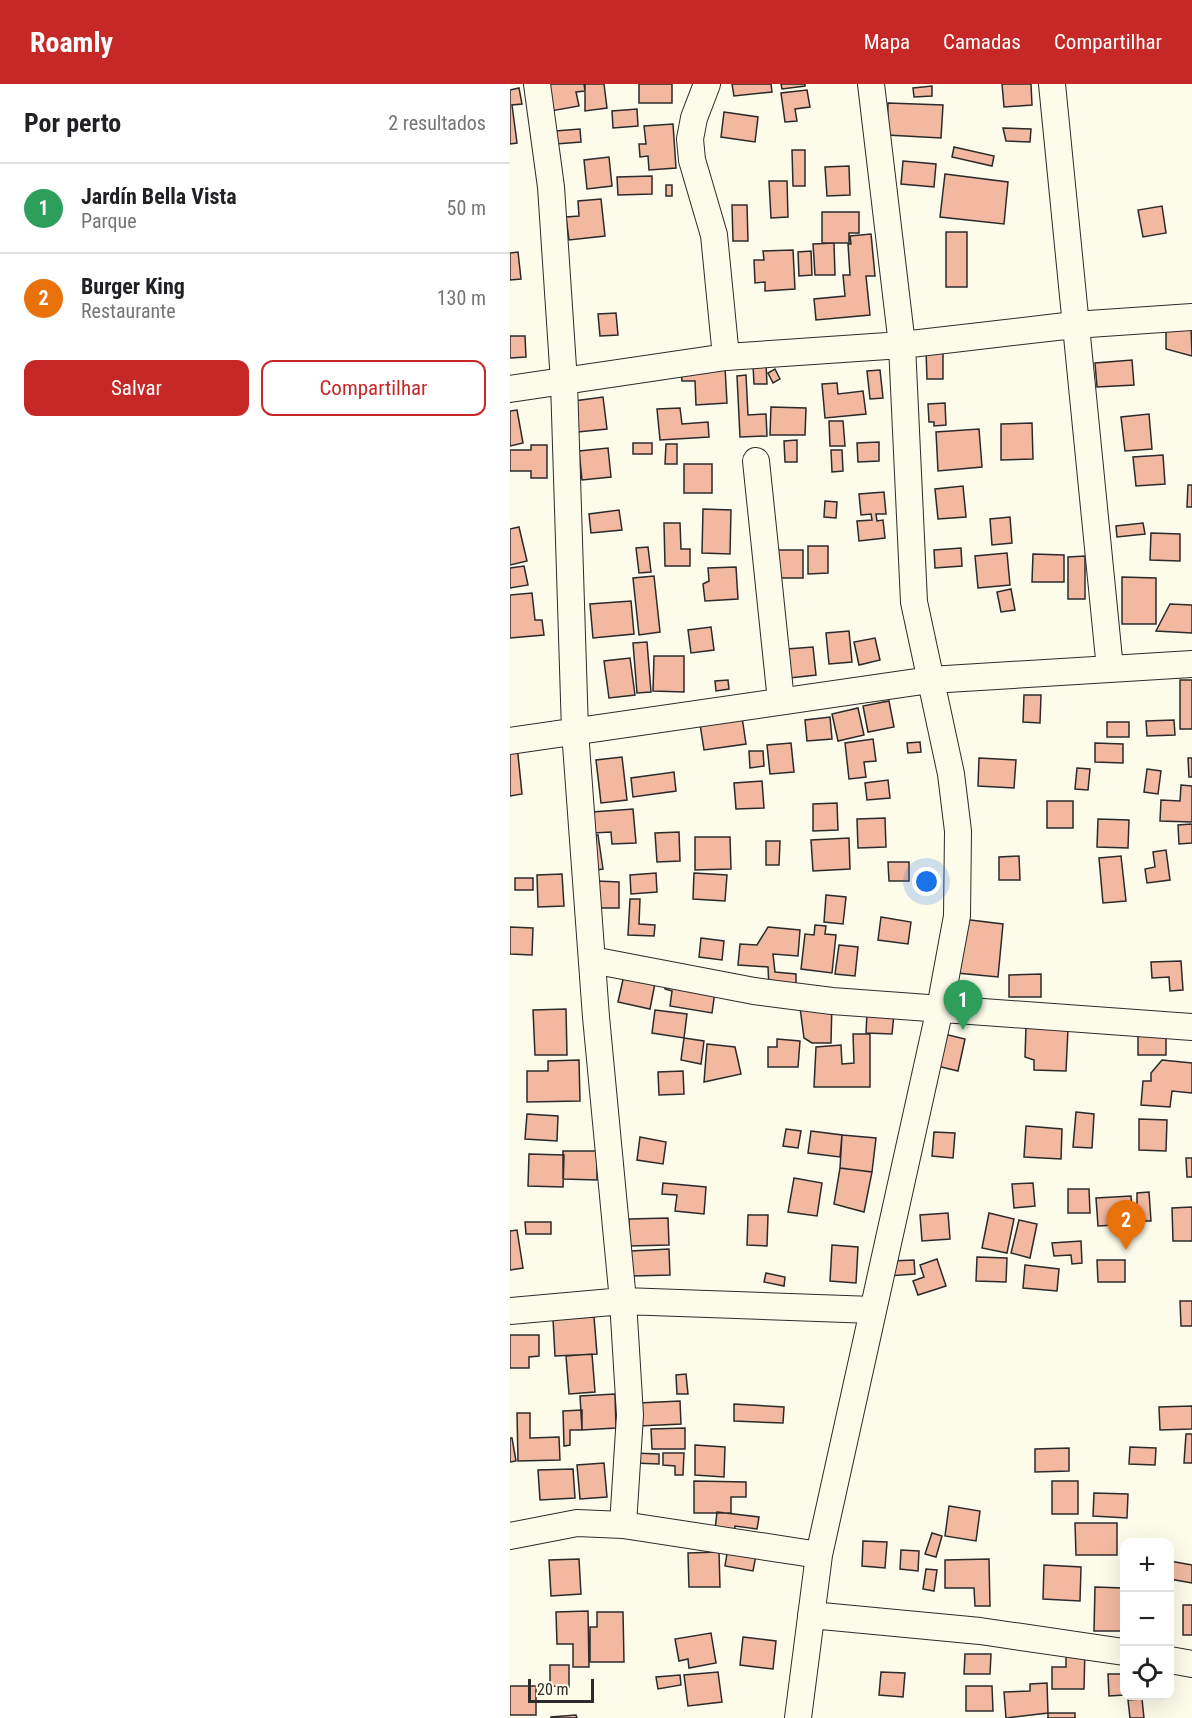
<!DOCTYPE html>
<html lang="pt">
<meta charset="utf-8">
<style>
body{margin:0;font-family:"Roboto Condensed",sans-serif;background:#f6f6f6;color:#202124}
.controls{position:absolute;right:18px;bottom:18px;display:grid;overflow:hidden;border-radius:12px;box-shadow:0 6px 24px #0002}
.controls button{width:54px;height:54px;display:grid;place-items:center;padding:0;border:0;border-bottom:2px solid #e0e0e0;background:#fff;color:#202124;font:30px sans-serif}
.scale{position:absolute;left:18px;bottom:15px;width:66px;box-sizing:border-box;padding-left:6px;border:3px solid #2b2b2b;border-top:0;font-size:16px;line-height:21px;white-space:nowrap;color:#2b2b2b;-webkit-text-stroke:4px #fdfbea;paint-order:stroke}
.you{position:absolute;left:417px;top:798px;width:21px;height:21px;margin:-15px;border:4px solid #fff;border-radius:50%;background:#1a73e8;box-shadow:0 0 0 9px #1a73e833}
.badge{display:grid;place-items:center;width:39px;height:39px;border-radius:50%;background:#c62828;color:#fff;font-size:20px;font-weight:700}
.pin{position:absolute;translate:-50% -50px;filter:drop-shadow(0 2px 3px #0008)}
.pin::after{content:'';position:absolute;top:32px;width:21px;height:18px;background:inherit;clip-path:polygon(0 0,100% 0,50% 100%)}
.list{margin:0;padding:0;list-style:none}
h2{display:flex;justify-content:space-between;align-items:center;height:78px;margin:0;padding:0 24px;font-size:26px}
h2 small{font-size:20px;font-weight:400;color:#757577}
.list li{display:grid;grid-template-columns:39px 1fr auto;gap:18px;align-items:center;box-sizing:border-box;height:90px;padding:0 24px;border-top:2px solid #e0e0e0}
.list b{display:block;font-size:22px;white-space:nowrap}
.list p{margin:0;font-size:20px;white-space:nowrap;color:#757577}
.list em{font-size:20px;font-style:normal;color:#757577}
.actions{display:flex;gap:12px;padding:18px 24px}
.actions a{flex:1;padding:14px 0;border:2px solid #c62828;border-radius:12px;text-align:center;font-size:21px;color:#c62828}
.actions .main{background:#c62828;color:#fff}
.icon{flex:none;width:33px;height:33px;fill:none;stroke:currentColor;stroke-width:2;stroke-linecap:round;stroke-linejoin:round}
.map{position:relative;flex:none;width:682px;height:1634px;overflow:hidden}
header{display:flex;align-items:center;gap:36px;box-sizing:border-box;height:84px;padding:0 30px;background:#c62828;color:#fff}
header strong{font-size:28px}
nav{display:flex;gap:33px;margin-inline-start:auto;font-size:21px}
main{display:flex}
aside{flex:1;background:#fff}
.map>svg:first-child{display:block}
.building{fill:#f2b8a0;stroke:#2b2b2b;stroke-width:1.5}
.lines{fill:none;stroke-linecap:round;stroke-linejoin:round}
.minor-casing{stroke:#2b2b2b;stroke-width:28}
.minor{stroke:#fdfbea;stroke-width:26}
</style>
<header>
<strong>Roamly</strong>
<nav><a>Mapa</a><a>Camadas</a><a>Compartilhar</a></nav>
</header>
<main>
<aside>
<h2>Por perto<small>2 resultados</small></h2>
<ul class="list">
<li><span class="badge" style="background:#2e9e5b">1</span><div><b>Jardín Bella Vista</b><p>Parque</p></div><em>50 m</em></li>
<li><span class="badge" style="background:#e8710a">2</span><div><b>Burger King</b><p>Restaurante</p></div><em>130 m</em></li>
</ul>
<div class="actions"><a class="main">Salvar</a><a>Compartilhar</a></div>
</aside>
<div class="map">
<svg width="682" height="1634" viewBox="0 0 682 1634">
<rect width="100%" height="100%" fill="#fdfbea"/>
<path class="building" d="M36 0H74L75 7 66 8 69 22 41 27Z
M75 0H94L97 24 75 27Z
M129 0H162V19H129Z
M222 0H261L262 8 224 12Z
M271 0H295V2L272 5Z
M492 0H521L522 21 494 23Z
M422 2V12L404 13 403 4Z
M9 4 12 20 2 21 7 59 0 60V6Z
M297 6 300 23 285 25 287 37 275 38 271 9Z
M378 19 433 21 431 54 377 51Z
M127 25 128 42 103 44 102 27Z
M214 28 248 33 245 58 211 53Z
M163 40 166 84 139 86 138 72 130 73 129 60H136L134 42Z
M493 44 521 45 520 58 496 57Z
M70 45 71 58 46 60 45 47Z
M444 63 484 72 482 82 442 73Z
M282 66H295V102H283Z
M99 73 102 102 77 105 74 76Z
M393 77 426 80 424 103 391 100Z
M339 82 340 111 317 112 315 83Z
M435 90 498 98 494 140 430 133Z
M142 92V110L108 111 107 93Z
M259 97H277L278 133 261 134Z
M156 101H162V112H156Z
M91 115 95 152 59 156 56 133 69 132 68 117Z
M222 121H237L238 157H223Z
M652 122 656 149 633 153 628 126Z
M312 128H349V149H339V159H312Z
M436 148H457V203H436Z
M361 150 365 192H356L360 231 306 236 304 215 335 212 333 191H340L338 160H341L340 152Z
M324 159 325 191H305L303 160Z
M283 166 285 205 255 207V198L245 199 244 176H254L253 167Z
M301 167 302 191 289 192 288 168Z
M8 168 11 195 0 196V169Z
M106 229 108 251 90 252 88 230Z
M656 242H681L682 272 656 265Z
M0 252H15L16 273 0 274Z
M416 266H433V295H417Z
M622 276 624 301 587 303 585 279Z
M256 280 257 300H244L243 281Z
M215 283 217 319 186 321 185 297H172L171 285Z
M265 285 270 295 263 299 258 289Z
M370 286 373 314 360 315 357 287Z
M236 291 238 331 256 330 257 352 230 353 227 292Z
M327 299 328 310 353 307 356 330 315 334 312 300Z
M93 313 97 345 68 348 64 317Z
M435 319 436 341 424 342V338H419L418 320Z
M261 323 296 324 295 351H260Z
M170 324 172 340 198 338 199 353 150 356 147 325Z
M7 326 13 359 0 362V327Z
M639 330 642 365 615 367 611 333Z
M319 337H333L335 362H320Z
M522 339 523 375 491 376V340Z
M469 345 472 383 428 387 426 348Z
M287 356V378H275L274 357Z
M369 358V377L348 378 347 359Z
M123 359H142V370H123Z
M156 360H167V380H155Z
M21 361H37V394H21V387H0V366H21Z
M98 364 101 393 72 396 69 367Z
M321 366H332L333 387 322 388Z
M653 371 655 400 626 402 623 373Z
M174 380H202V409H174Z
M678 401H682V423H677Z
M453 402 456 433 428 435 425 405Z
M374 408 376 430H366L367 437 373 436 375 454 349 457 347 437 362 436 361 430 351 431 349 410Z
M315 417 327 418 326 434 314 433Z
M193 425 221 426 220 470 192 469Z
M109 426 112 446 81 449 79 430Z
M500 433 502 459 482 461 480 435Z
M154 439H170L171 465H180V482H155Z
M633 439 635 450 607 453 606 442Z
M9 443 17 477 0 481V445Z
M641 449 670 450V477L640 476Z
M298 462H318V489L298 490Z
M138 463 141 488 129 489 126 464Z
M451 464 452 482 425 484 424 466Z
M268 466H293V494H269Z
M497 469 500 501 468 504 465 472Z
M523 470 554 471V498H522Z
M575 472V515H558V473Z
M14 482 18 501 0 504V484Z
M226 483 228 515 195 517 193 500 199 497 198 484Z
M144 492 150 548 129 551 123 494Z
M612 493 646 494V540H612Z
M501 505 505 526 491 528 487 508Z
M22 509 25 536H32L34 551 0 554V511Z
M121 517 124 550 83 554 80 520Z
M660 520 682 521V549L646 547Z
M201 543 204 566 181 569 178 546Z
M339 547 342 578 319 580 316 549Z
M365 554 370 576 349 581 344 558Z
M137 558 141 608 127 609 123 559Z
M303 563 306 591 280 594 277 565Z
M144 572H174V608L143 607Z
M120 574 125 611 99 614 94 577Z
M218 596 219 605 206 607 205 597Z
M670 596H682V645H670Z
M514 611H531L530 639 513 638Z
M379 617 384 643 358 648 353 622Z
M348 624 354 651 328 657 322 630Z
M232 633 236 660 194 666 190 640Z
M320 633 322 655 297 657 295 636Z
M664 636 665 651 637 652 636 637Z
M597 638H619V653H597Z
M363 655 366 677 354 678 356 693 339 695 335 659Z
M410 658 411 668 398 669 397 659Z
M281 659 284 688 260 690 257 661Z
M585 659 613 660V679L585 678Z
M7 661 12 710 0 712V662Z
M239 667H253L254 682 240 684Z
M112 673 117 716 91 719 86 676Z
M469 674 506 676 504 704 468 702Z
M678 674H682V693H679Z
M567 684 580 685 578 706 565 705Z
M637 685 651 687 648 710 634 708Z
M164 688 166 707 123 713 121 694Z
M378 696 380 714 357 716 355 699Z
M252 697 254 724 226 725 224 699Z
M671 701 682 702V738L650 737 651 716 670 717Z
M537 717H563V744H537Z
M327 719 328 746 303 747V720Z
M123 725 126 759 102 760 101 748 83 749 82 728Z
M375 734 376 763 348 764 347 735Z
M588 735 619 736 618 764 587 763Z
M682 740V759L669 760 668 741Z
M169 748 170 777 147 778 145 749Z
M88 751 93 785 80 787 74 754Z
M185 753H220L221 785 185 786Z
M339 754 340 785 303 787 301 756Z
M256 757H270L269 781H256Z
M656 766 660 796 637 799 635 785 645 783 643 768Z
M509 772 510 796H489V773Z
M611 772 616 817 593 819 589 774Z
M378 778H399V797H379Z
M146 789 147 808 121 810 120 791Z
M184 789 217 791 215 817 183 815Z
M52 790 54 822 28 823 27 791Z
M5 794H23V806H5Z
M87 797 109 798V824H86Z
M316 811 336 813 333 840 314 838Z
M120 815H130L129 840 145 841 144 852 118 851Z
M371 833 401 838 398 860 368 856Z
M452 835 493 840 488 893 447 889Z
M305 841 316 842 315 850 326 851 322 889 291 885 295 850 304 851Z
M0 843 23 844 22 871 0 870Z
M258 843 290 846 288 872 263 870 265 888 286 890V905L259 903 258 883 228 881 230 860 247 861Z
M191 854 214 857 212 876 189 873Z
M329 861 348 863 345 892 325 890Z
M671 877 673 906 660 907 659 893 642 894 641 878Z
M116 882 147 889 140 925 108 918Z
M531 890V913H499V891Z
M157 891 206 900 202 929 160 922 162 907 155 905Z
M289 916 322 917 321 959H302L294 954Z
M56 925 57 971H25L23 926Z
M145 926 177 930 174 954 142 949Z
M357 928 384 930 382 950 356 949Z
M516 942 558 945 556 987 524 986V976L515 973Z
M628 947 656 948V971H628Z
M343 950H360V1003H304L306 963 331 961 332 980 344 979Z
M434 950 455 955 448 987 427 982Z
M174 954 194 957 191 980 171 976Z
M267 955 290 957 288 983H258V963H267Z
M197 960 225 963 231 990 194 998Z
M69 976 70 1017 17 1018V987H38V977Z
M652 976 682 979V1009L662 1007 660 1023 631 1021 633 997H641V989Z
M173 987 174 1010 149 1011 148 988Z
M566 1028 584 1030 582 1064 563 1063Z
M17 1030 48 1032 47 1057 15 1055Z
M629 1035 657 1036 656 1067 629 1066Z
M516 1042 552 1045 551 1075 514 1073Z
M276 1045 291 1047 288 1064 273 1062Z
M301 1047 332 1051 330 1073 298 1069Z
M424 1048 445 1049 443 1074 422 1072Z
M332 1051 366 1054 362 1088 330 1084Z
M130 1053 156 1058 153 1080 127 1076Z
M53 1067H87V1096L53 1095Z
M19 1070 54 1071 53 1103 18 1102Z
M676 1074H682V1093H677Z
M330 1084 362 1088 354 1128 324 1120Z
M284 1094 312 1099 307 1132 278 1128Z
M153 1099 196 1103 194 1130 165 1127 167 1111 152 1110Z
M523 1099 525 1122 504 1124 502 1100Z
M558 1105H579L580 1129H558Z
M639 1108 641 1137H627V1109Z
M621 1112 623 1140 588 1142 586 1114Z
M682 1123V1157H663L662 1124Z
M438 1129 440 1155 412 1157 410 1131Z
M479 1129 504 1135 497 1169 472 1164Z
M238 1131H258L257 1162 237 1161Z
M158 1134 159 1161 119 1162V1135Z
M509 1136 527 1140 520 1174 501 1169Z
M15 1138H41V1150H16Z
M7 1146 13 1184 0 1186V1147Z
M571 1157 572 1179 562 1180 561 1171 544 1172 542 1159Z
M322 1161 348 1163 346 1199 320 1197Z
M159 1165 160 1191 122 1192 121 1167Z
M467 1173 497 1174 496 1198 466 1197Z
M427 1175 436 1202 408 1211 403 1197 414 1193 410 1181Z
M404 1176 405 1190 378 1192 381 1177Z
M587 1176H615V1198H588Z
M515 1181 549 1185 547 1207 513 1204Z
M256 1189 275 1193 274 1202 254 1198Z
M670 1217H682V1242H671Z
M84 1233 87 1270 45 1272 43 1235Z
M0 1251H29V1272L19 1273V1284H0Z
M82 1270 85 1308 59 1310 56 1272Z
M176 1290 178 1310H167L166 1291Z
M105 1310 106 1344 72 1346 70 1312Z
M170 1317 171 1340 129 1342 128 1319Z
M224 1320 274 1323 273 1339 224 1337Z
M682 1322V1345L650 1346 649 1323Z
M72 1326V1346H60V1361L54 1362 53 1327Z
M7 1329H20V1354L49 1353 50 1376 8 1377Z
M175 1344V1365H142L141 1345Z
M676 1350H682V1379H674Z
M0 1354H2L6 1377 0 1378Z
M185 1361 215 1363 214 1393 185 1391Z
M620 1363 646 1364 645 1381 619 1380Z
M559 1364V1387L525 1388V1365Z
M124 1369 149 1370V1380L124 1379Z
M153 1369H174L173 1391H165V1382L153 1381Z
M94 1379 97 1413 70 1415 67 1381Z
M63 1385 65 1414 30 1416 28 1386Z
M184 1397 236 1398V1413H221V1429H184Z
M542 1397H568V1430H542Z
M584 1409 618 1410 617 1434 583 1432Z
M439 1422 470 1427 466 1457 435 1452Z
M207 1428 249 1433 247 1445 225 1442 224 1449 205 1446Z
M565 1439H607V1471H566Z
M422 1449 432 1452 426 1473 415 1470Z
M219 1457 248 1461 243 1487 215 1482Z
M353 1457 377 1458 375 1484 352 1482Z
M391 1466 409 1467 408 1487 390 1485Z
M209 1468 210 1503H179L178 1469Z
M69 1475 71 1510 41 1512 39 1476Z
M479 1475 480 1522H465L464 1504H435V1476Z
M660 1477 682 1481V1499L660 1495Z
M534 1481 571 1483 570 1517 533 1515Z
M416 1485 427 1486 424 1507 413 1505Z
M585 1503 613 1504 611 1547H584Z
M673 1521H682V1551H673Z
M78 1527 79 1583H63V1560H47L46 1528Z
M87 1528H113L114 1578H80V1543H87Z
M201 1549 206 1579 179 1584 178 1575 169 1577 165 1555Z
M233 1553 266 1557 263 1585 230 1581Z
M556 1564 575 1565 574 1605H542V1583H556Z
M455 1570H481L480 1590H454Z
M40 1581H59V1603L40 1602Z
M208 1588 212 1618 178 1622 174 1591Z
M371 1588 395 1589 393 1613 369 1611Z
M598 1590H614V1611L599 1612Z
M170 1591 171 1601 148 1605 146 1593Z
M537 1599 538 1629 496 1634 494 1608 520 1607V1600Z
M0 1602H26V1631H0Z
M456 1602H482L483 1627H456Z
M632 1615 634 1634H620L618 1616Z
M538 1629H565V1634H538Z
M66 1631 67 1634H41V1633Z"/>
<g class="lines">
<defs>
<path id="minor" d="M27 0 41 103 54 298 65 647 86 933 113 1217 120 1331 113 1441
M197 0 184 34 180 55 182 76 204 151 216 273
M542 0 600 585
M0 305 216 273 392 261 564 241 682 233
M246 377 271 617
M0 657 420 596 682 580
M82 876 244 907 322 917 682 943
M0 1227 113 1217 363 1226
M0 1452 67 1439 113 1441 309 1471
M301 1531 470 1547 614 1568
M660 1576 682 1580
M288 1634 309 1471 430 924 447 832 448 747 441 690 404 518 392 261 361 0"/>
</defs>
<use href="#minor" class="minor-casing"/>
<use href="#minor" class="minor"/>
</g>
</svg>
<div class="controls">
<button>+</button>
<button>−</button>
<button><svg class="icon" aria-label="locate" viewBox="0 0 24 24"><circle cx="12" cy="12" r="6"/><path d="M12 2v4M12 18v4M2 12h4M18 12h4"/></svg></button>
</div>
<div class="scale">20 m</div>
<div class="you"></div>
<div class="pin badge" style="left:453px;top:946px;background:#2e9e5b">1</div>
<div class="pin badge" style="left:616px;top:1166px;background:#e8710a">2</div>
</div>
</main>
